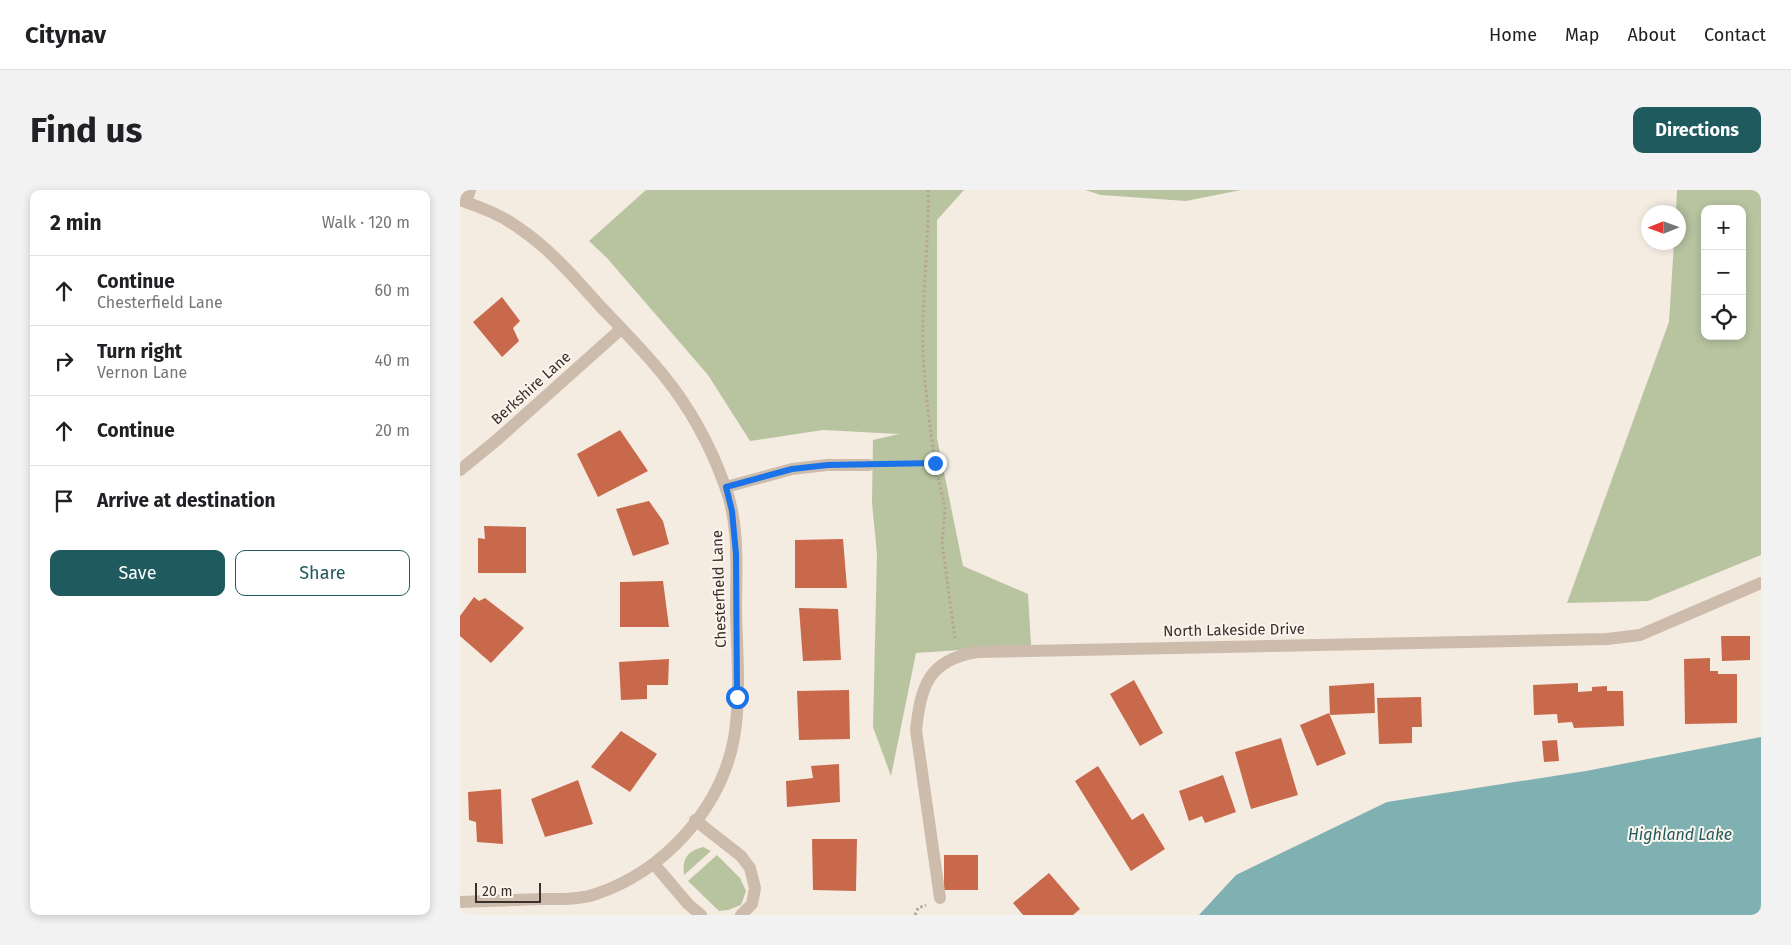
<!DOCTYPE html>
<meta charset="utf-8">
<style>
body{margin:0;font-family:"Fira Sans",sans-serif;background:#f2f2f2;color:#202124}
.controls{position:absolute;right:15px;top:15px;display:grid;overflow:hidden;border-radius:10px;box-shadow:0 2px 8px #0003}
.controls button{width:45px;height:45px;display:grid;place-items:center;padding:0;border:0;border-bottom:1px solid #e0e0e0;background:#fff;color:#202124;font:25px sans-serif}
.compass{position:absolute;left:1181px;top:15px;width:45px;height:45px;border-radius:50%;background:#fff;box-shadow:0 2px 8px #0003;rotate:269deg}
.scale{position:absolute;left:15px;bottom:12px;width:66px;box-sizing:border-box;padding-left:5px;border:2px solid #3b302b;border-top:0;font-size:14px;line-height:18px;white-space:nowrap;color:#3b302b;-webkit-text-stroke:4px #fbf5ee;paint-order:stroke}
.stop{position:absolute;width:15px;height:15px;margin:-11px;border:4px solid #1a73e8;border-radius:50%;background:#fff}
.stop.end{background:#1a73e8;border-color:#fff;box-shadow:0 1px 5px #0008}
.list{margin:0;padding:0;list-style:none}
h2{display:flex;justify-content:space-between;align-items:center;height:65px;margin:0;padding:0 20px;font-size:21px}
h2 small{font-size:16px;font-weight:400;color:#757577}
.list li{display:grid;grid-template-columns:32px 1fr auto;gap:15px;align-items:center;box-sizing:border-box;height:70px;padding:0 20px;border-top:1px solid #e0e0e0}
.list b{display:block;font-size:19px;white-space:nowrap}
.list p{margin:0;font-size:16px;white-space:nowrap;color:#757577}
.list em{font-size:16px;font-style:normal;color:#757577}
.actions{display:flex;gap:10px;padding:15px 20px}
.actions a{flex:1;padding:11px 0;border:1px solid #1f5a5e;border-radius:10px;text-align:center;font-size:18px;color:#1f5a5e}
.actions .main{background:#1f5a5e;color:#fff}
.icon{flex:none;width:28px;height:28px;fill:none;stroke:currentColor;stroke-width:2;stroke-linecap:round;stroke-linejoin:round}
.map{position:relative;flex:none;width:1301px;height:725px;overflow:hidden;border-radius:10px}
header{display:flex;align-items:center;gap:30px;box-sizing:border-box;height:70px;padding:0 25px;background:#fff;border-bottom:1px solid #e0e0e0}
header strong{font-size:24px}
nav{display:flex;gap:28px;margin-inline-start:auto;font-size:18px}
.intro{display:flex;align-items:center;justify-content:space-between;box-sizing:border-box;height:120px;padding:0 30px}
h1{margin:0;font-size:35px}
.button{padding:12px 22px;border-radius:10px;background:#1f5a5e;color:#fff;font-size:18px;font-weight:700}
main{display:flex;gap:30px;padding:0 30px}
aside{flex:1;background:#fff;border-radius:10px;box-shadow:0 2px 8px #0003}
.map>svg:first-child{display:block}
.green{fill:#b8c4a0;fill-rule:evenodd}
.water{fill:#7fb0b2}
.building{fill:#c8694b}
.lines{fill:none;stroke-linecap:round;stroke-linejoin:round}
.path{stroke:#b9a596;stroke-width:3;stroke-dasharray:2.5 2.5;stroke-linecap:butt}
.street{stroke:#cdbbac;stroke-width:12}
.route{stroke:#1a73e8;stroke-width:6}
.labels{text-anchor:middle;stroke-width:4;stroke-linejoin:round;paint-order:stroke}
.street-label{font-size:15px;fill:#3b302b;stroke:#fbf5ee}
.water-label{font-size:16px;font-style:italic;fill:#1f5a5e;stroke:#fbf5ee}
</style>
<header>
<strong>Citynav</strong>
<nav><a>Home</a><a>Map</a><a>About</a><a>Contact</a></nav>
</header>
<div class="intro"><h1>Find us</h1><a class="button">Directions</a></div>
<main>
<aside>
<h2>2 min<small>Walk · 120 m</small></h2>
<ul class="list">
<li><svg class="icon" aria-label="ahead" viewBox="0 0 24 24"><path d="M12 20V5M6 11l6-6 6 6"/></svg><div><b>Continue</b><p>Chesterfield Lane</p></div><em>60 m</em></li>
<li><svg class="icon" aria-label="right" viewBox="0 0 24 24"><path d="M7 20v-9h11M14 6l5 5-5 5"/></svg><div><b>Turn right</b><p>Vernon Lane</p></div><em>40 m</em></li>
<li><svg class="icon" aria-label="ahead" viewBox="0 0 24 24"><path d="M12 20V5M6 11l6-6 6 6"/></svg><div><b>Continue</b></div><em>20 m</em></li>
<li><svg class="icon" aria-label="arrive" viewBox="0 0 24 24"><path d="M6 21V4h12l-3 4 3 4H6"/></svg><div><b>Arrive at destination</b></div></li>
</ul>
<div class="actions"><a class="main">Save</a><a>Share</a></div>
</aside>
<div class="map">
<svg width="1301" height="725" viewBox="0 0 1301 725">
<rect width="100%" height="100%" fill="#f4ebe1"/>
<path class="green" d="M186 0H504L477 30V248L503 376 568 404 571 455 456 463 431 586 413 537 417 364 412 313 413 250 439 244 363 240 290 251 248 185 147 68 129 51Z
M625 0H781L726 11 641 5Z
M1217 0H1301V365L1188 411 1107 413 1209 132 1214 53 1218 52V22H1216ZM1245 19H1282V146H1245Z
M243 657 251 661 224 685C222 669 227 661 243 657Z
M257 665 280 688 286 701 281 715 268 720 259 721 228 691Z"/>
<path class="water" d="M1301 547V725H739L776 685 927 612 1126 581Z"/>
<path class="building" d="M42 107 60 131 53 138 59 151 42 167 13 132Z
M160 240 188 281 138 307 117 264Z
M189 311 203 331 209 354 173 366 156 319Z
M24 336 66 337V383H18V348L25 349Z
M383 349 387 398H335V350Z
M203 391 209 437H160V392Z
M14 407 19 411 25 408 64 438 31 473 0 446V426Z
M339 418 378 419 381 470 343 471Z
M1261 446H1290V470L1262 471Z
M1250 468V481H1258V484H1277V533L1225 534 1224 469Z
M209 469 208 495H187V509L161 510 159 472Z
M674 490 703 543 680 556 650 504Z
M914 493 915 523 870 525 869 496Z
M1118 493V502L1132 501V497L1147 496V501H1163L1164 536 1114 538 1112 532 1098 533 1097 524 1074 525 1073 495Z
M389 500 390 549 339 550 337 501Z
M961 507 962 537H952V553L919 554 917 508Z
M869 523 886 564 857 576 840 535Z
M161 541 197 564 170 602 131 577Z
M821 548 838 605 791 619 775 562Z
M1097 550 1099 571 1084 572 1082 551Z
M379 574 380 612 327 617 326 591 353 588 351 576Z
M638 576 672 630 683 623 705 659 671 681 615 591Z
M763 585 776 622 745 633 742 626 729 631 719 601Z
M118 590 133 634 85 647 71 609Z
M41 599 43 654 17 652 16 632 9 630 8 602Z
M352 649H397L396 701 353 700Z
M484 665H518V700H484Z
M589 683 620 719 613 725H563L553 713Z"/>
<g class="lines">
<path class="path" d="M468 0C469 53 462 105 463 158 464 196 470 235 475 273
M425 274 475 273 485 319 482 352 495 449
M455 725 458 718 466 715"/>
<path class="street" d="M0 10C22 18 40 24 59 38 90 59 114 87 139 115 161 138 184 161 204 186 230 218 251 257 265 296 280 335 276 381 276 421 277 463 281 507 274 548 261 619 204 681 136 704 119 710 99 709 81 709 54 710 27 711 0 712
M6 12 10 0
M0 280 38 249 161 139
M266 297 332 279 367 275H409
M235 630 281 666 290 678 295 698 292 714 281 725
M194 674 228 714 241 725
M480 708 456 540C461 496 468 470 517 462L1147 449 1180 445 1301 393"/>
</g>
<g class="lines">
<path class="route" d="M277 507 276 364 272 321 266 297 332 279 368 275 475 273"/>
</g>
<g class="labels">
<g class="street-label">
<text transform="translate(71 198) rotate(-42)" y="5">Berkshire Lane</text>
<text transform="translate(259 399) rotate(-92)" y="5">Chesterfield Lane</text>
<text transform="translate(774 440) rotate(-1)" y="5">North Lakeside Drive</text>
</g>
<g class="water-label">
<text x="1220" y="650">Highland Lake</text>
</g>
</g>
</svg>
<div class="controls">
<button>+</button>
<button>−</button>
<button><svg class="icon" aria-label="locate" viewBox="0 0 24 24"><circle cx="12" cy="12" r="6"/><path d="M12 2v4M12 18v4M2 12h4M18 12h4"/></svg></button>
</div>
<svg class="compass" viewBox="-18 -18 36 36"><path d="M0-13l5 13h-10z" fill="#e53935"/><path d="M0 13l5-13h-10z" fill="#757577"/></svg>
<div class="scale">20 m</div>
<div class="stop" style="left:277px;top:507px"></div>
<div class="stop end" style="left:475px;top:273px"></div>
</div>
</main>
